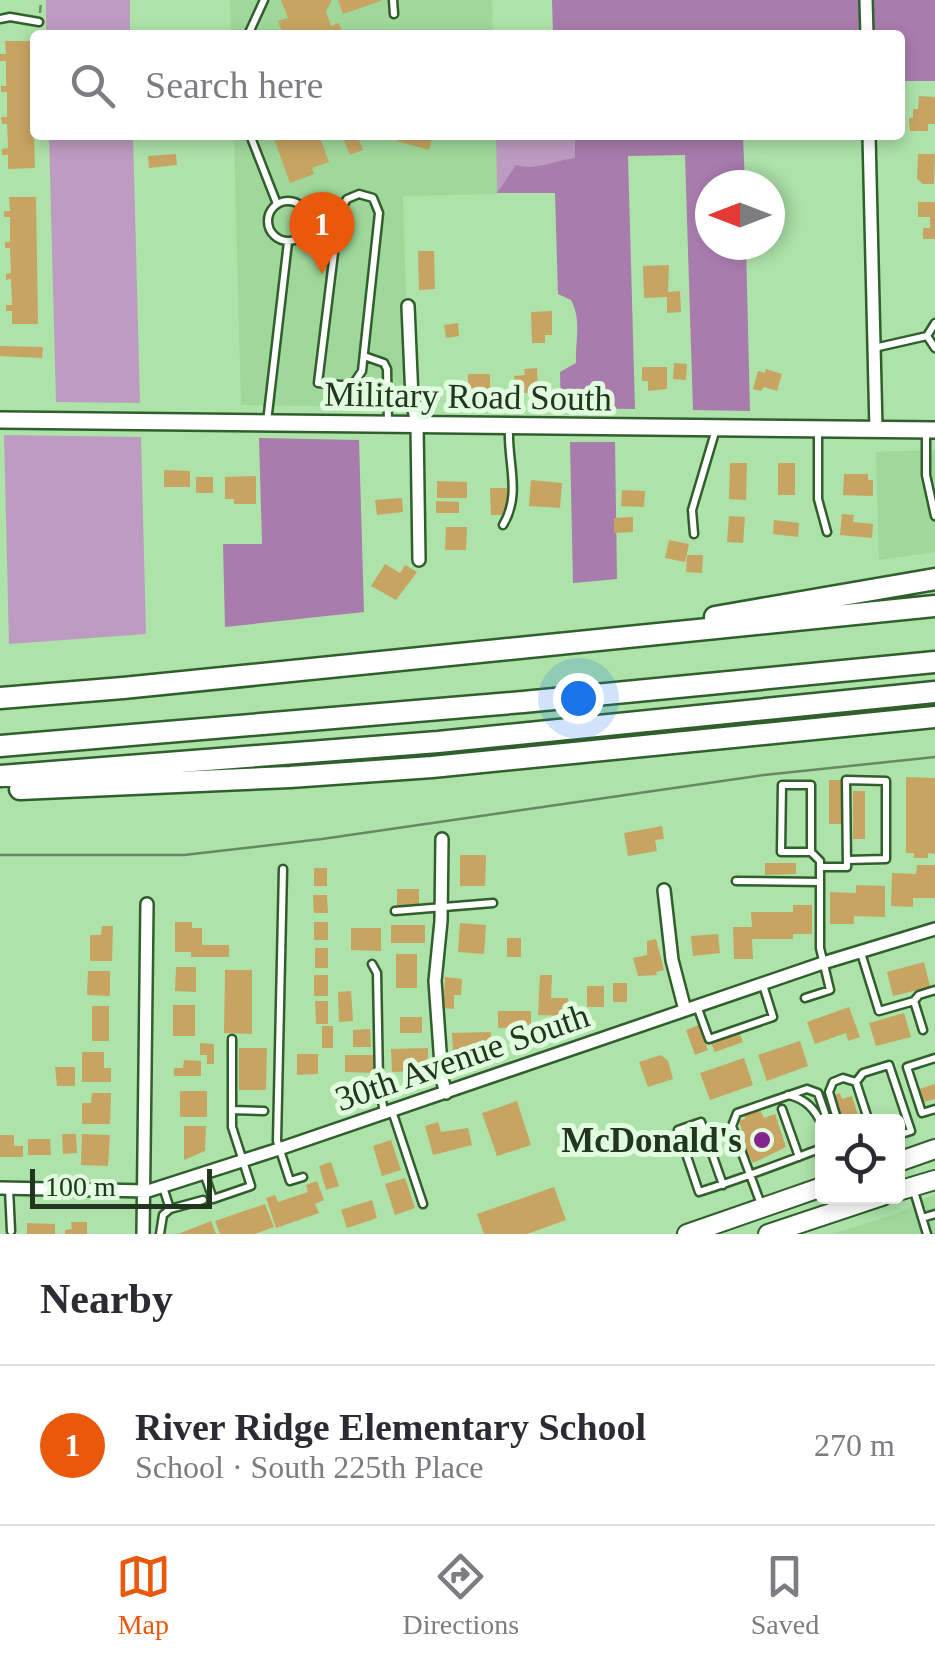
<!DOCTYPE html>
<meta charset="utf-8">
<style>
body{margin:0;font-family:Georgia,serif;background:#f2f2f3;color:#2b2b33}
.controls{position:absolute;right:30px;bottom:30px;display:grid;overflow:hidden;border-radius:10px;box-shadow:0 5px 15px #0003}
.controls button{width:90px;height:90px;display:grid;place-items:center;padding:0;border:0;border-bottom:2px solid #e1e1e2;background:#fff;color:#2b2b33;font:50px sans-serif}
.compass{position:absolute;left:695px;top:170px;width:90px;height:90px;border-radius:50%;background:#fff;box-shadow:0 5px 15px #0003;rotate:270deg}
.scale{position:absolute;left:30px;bottom:25px;width:182px;box-sizing:border-box;padding-left:10px;border:5px solid #21351f;border-top:0;font-size:28px;line-height:35px;white-space:nowrap;color:#21351f;-webkit-text-stroke:8px #e1fbde;paint-order:stroke}
.you{position:absolute;left:578px;top:698px;width:35px;height:35px;margin:-25px;border:8px solid #fff;border-radius:50%;background:#1a73e8;box-shadow:0 0 0 15px #1a73e833}
.badge{display:grid;place-items:center;width:65px;height:65px;border-radius:50%;background:#ea580c;color:#fff;font-size:32px;font-weight:700}
.pin{position:absolute;translate:-50% -82px;filter:drop-shadow(0 2px 5px #0008)}
.pin::after{content:'';position:absolute;top:52px;width:35px;height:30px;background:inherit;clip-path:polygon(0 0,100% 0,50% 100%)}
.list{margin:0;padding:0;list-style:none}
h2{display:flex;justify-content:space-between;align-items:center;height:130px;margin:0;padding:0 40px;font-size:42px}
h2 small{font-size:32px;font-weight:400;color:#7c7c81}
.list li{display:grid;grid-template-columns:65px 1fr auto;gap:30px;align-items:center;box-sizing:border-box;height:160px;padding:0 40px;border-top:2px solid #e1e1e2}
.list b{display:block;font-size:38px;white-space:nowrap}
.list p{margin:0;font-size:32px;white-space:nowrap;color:#7c7c81}
.list em{font-size:32px;font-style:normal;color:#7c7c81}
.icon{flex:none;width:55px;height:55px;fill:none;stroke:currentColor;stroke-width:2;stroke-linecap:round;stroke-linejoin:round}
.map{position:relative;flex:none;width:935px;height:1234px;overflow:hidden}
.search{position:absolute;background:#fff;box-shadow:0 5px 15px #0003;left:30px;right:30px;top:30px;height:110px;display:flex;align-items:center;gap:25px;box-sizing:border-box;padding:0 35px;border-radius:10px;color:#7c7c81;font-size:38px}
.sheet{height:290px;background:#fff}
nav{display:flex;justify-content:space-around;align-items:center;box-sizing:border-box;height:140px;border-top:2px solid #e1e1e2;background:#fff;font-size:28px;color:#7c7c81}
nav a{display:grid;justify-items:center;gap:5px}
nav .on{color:#ea580c}
.map>svg:first-child{display:block}
.built{fill:#9fd89a}
.green{fill:#be9cc2}
.forest{fill:#a87cad}
.building{fill:#c7a462}
.lines{fill:none;stroke-linecap:round;stroke-linejoin:round}
.lane-casing{stroke:#305f2d;stroke-width:11}
.street-casing{stroke:#305f2d;stroke-width:16}
.secondary-casing{stroke:#305f2d;stroke-width:20}
.primary-casing{stroke:#305f2d;stroke-width:22}
.highway-casing{stroke:#305f2d;stroke-width:25}
.path{stroke:#6b9068;stroke-width:2.5;stroke-dasharray:8 8;stroke-linecap:butt}
.lane{stroke:#fff;stroke-width:6}
.street{stroke:#fff;stroke-width:11}
.secondary{stroke:#fff;stroke-width:15}
.primary{stroke:#fff;stroke-width:18}
.highway{stroke:#fff;stroke-width:20}
.tram{stroke:#658962;stroke-width:2.5}
.poi-dot{fill:#83248f;stroke:#e1fbde;stroke-width:4}
.labels{text-anchor:middle;stroke-width:10;stroke-linejoin:round;paint-order:stroke}
.street-label{font-size:35px;fill:#21351f;stroke:#e1fbde}
.poi-label{font-size:35px;font-weight:bold;fill:#21351f;stroke:#e1fbde;text-anchor:end}
</style>
<div class="map">
<svg width="935" height="1234" viewBox="0 0 935 1234">
<rect width="100%" height="100%" fill="#ade2a9"/>
<path class="built" d="M230 0H492L493 35H231Z
M234 135H496L497 194 403 196 409 407 241 405Z
M935 450V552L879 560 876 452Z
M935 1194V1234H831L896 1214Z"/>
<path class="green" d="M46 0H130V35H46Z
M49 135H133L140 403 56 402Z
M496 135H685L628 155 588 192 497 193Z
M4 435 141 437 146 634 9 644Z"/>
<path class="forest" d="M552 0H935V81H900V35H553Z
M575 135H743L745 185H710V245H746L750 411 693 410 685 155 628 156 635 409 561 408 560 372 576 363C575 342 582 320 571 300L558 294 555 193H497L516 165C537 171 552 161 575 158Z
M259 438 359 440 364 612 225 627 223 544H262Z
M570 442H615L617 579 573 583Z"/>
<path class="building" d="M281 0H332L326 11 331 26 339 23 343 35H283L278 21 288 18Z
M338 0H381V1L343 14Z
M5 41H31L35 168 8 169V155H2V149L8 148 7 124H2L1 117H7V92H1V86H6V61H0V54H6Z
M919 96 935 97V124H928V131H910L909 118H913V109H918Z
M276 135H319L329 162 312 168 314 174 290 183 274 139Z
M342 135H357L363 150 350 155Z
M398 135H433L429 150 397 141Z
M176 154 177 165 149 168 148 156Z
M918 154H935L934 184H923L917 179Z
M9 197H36L38 324H12V311H6V305H12L11 279 6 280V274L11 273 10 248H5V242H10V217H4V211H10Z
M918 202H935V239H923V228H930V217H918Z
M418 251H434L435 289 419 290Z
M669 265 668 292 680 291 681 312 667 313V297L644 298 643 266Z
M552 311V335H545V343H532L531 312Z
M458 323 459 336 446 338 444 325Z
M0 346 43 347 42 358 0 356Z
M674 363 687 364 686 380 673 379Z
M642 367H667V389L648 391V381H642Z
M537 368 538 393H515L514 376 525 375 524 369Z
M766 369 782 374 777 391 764 387 761 391 753 389 758 371 765 373Z
M468 374H490V395H479V389H468Z
M730 463H747L746 500 729 499Z
M778 463H795V495H778Z
M164 470 190 471V487H164Z
M844 474H868V480H873V496L843 495Z
M256 476V504H234V499H225V477Z
M196 477H213V493H196Z
M531 480 562 483 560 508 529 506Z
M437 481 467 482V498H437Z
M490 488H507L508 515H491Z
M622 490 645 491 644 507 621 506Z
M402 498 403 512 377 515 375 500Z
M436 501 459 502V513H436Z
M842 514 854 515 853 522 873 524 872 538 840 535Z
M729 516 745 517 743 543 727 542Z
M633 517V532L614 533V518Z
M774 520 799 523 798 537 773 534Z
M446 527H467L466 550H445Z
M669 540 689 544 685 562 665 558Z
M687 555H703L702 573 686 572Z
M385 564 400 573 405 565 417 572 396 600 371 586Z
M906 777 935 778V854L928 853V858H914V853H906Z
M829 780H842L843 824H829Z
M853 791H865V839H853Z
M662 826 664 839 655 840 657 851 628 856 624 833Z
M460 855H486L485 886H460Z
M765 863H796V874L765 875Z
M917 865H935V898H913V907L891 906 892 873 916 874Z
M314 868H327V886H314Z
M856 885 885 886V917L854 916V924H830V892L856 893Z
M397 889H419V906H397Z
M313 895H327L328 913H314Z
M793 905H812V934H793V939H752L753 959H734L733 927H752L751 912H793Z
M175 922H192V928H202V945H229V957H191V952H175Z
M314 922H328V940H314Z
M460 923 486 925 484 954 458 952Z
M391 925H425V943H391Z
M102 926H113L112 961H90V935H101Z
M351 928H381V951L351 950Z
M718 934 720 953 693 956 691 936Z
M507 938H521V957H507Z
M656 939 664 970 656 972 657 975 638 976 633 958 647 955V941Z
M315 948H328V968H315Z
M396 954H417V988H396Z
M924 962 930 987 893 996 887 972Z
M176 967H196V992L175 991Z
M225 970H252V1034L224 1033Z
M88 971H110V996L87 995Z
M314 975H328V996H314Z
M540 975H552L551 998H568L567 1016 538 1015Z
M445 977 462 979 461 995H454V1009L443 1008Z
M613 983H627V1002H613Z
M587 986H604V1007H587Z
M351 991 353 1021 339 1022 338 992Z
M315 1001H328V1024H316Z
M173 1005H195V1036H173Z
M92 1006H109V1041H92Z
M849 1007 860 1037 848 1041 846 1033 815 1044 807 1022Z
M498 1011H531V1027L498 1028Z
M904 1013 911 1037 876 1046 869 1023Z
M400 1017H422V1033H400Z
M699 1025 708 1050 695 1055 686 1030Z
M322 1026H333V1048H322Z
M370 1029 371 1047H353V1030Z
M491 1032V1049L453 1050 452 1033Z
M739 1032 743 1042 715 1052 711 1043Z
M800 1041 808 1066 767 1081 758 1055Z
M200 1043 214 1044V1064H207V1055H200Z
M239 1048H267L266 1090H239Z
M428 1048V1064H419V1071L392 1072 391 1049Z
M82 1052H104V1068H111V1082H82Z
M297 1054H318V1074L297 1075Z
M345 1055H374V1073L345 1072Z
M661 1055 668 1061 673 1079 648 1087 639 1062Z
M744 1058 753 1085 710 1100 700 1073Z
M184 1060 201 1061V1076H174V1068H183Z
M55 1067H75V1086H57Z
M935 1084V1099L924 1102 919 1089Z
M180 1091H207V1117H180Z
M92 1093H111L110 1124H82V1103H91Z
M840 1093 842 1099 852 1096 860 1122H841L835 1095Z
M517 1101 531 1145 497 1156 482 1113Z
M759 1108 764 1118 775 1114 786 1147 753 1163 751 1159 747 1160 737 1133 742 1131 739 1121 745 1119 744 1114Z
M438 1122 441 1132 468 1128 472 1145 433 1155 425 1126Z
M184 1126H206L205 1151 184 1160Z
M62 1134H76L77 1153 63 1154Z
M82 1134 110 1135 108 1166 81 1165Z
M0 1135H14V1146H23V1157H0Z
M28 1139H50L51 1155H28Z
M391 1140 401 1170 382 1176 373 1146Z
M331 1162 339 1186 326 1190 319 1166Z
M405 1178 415 1208 395 1215 385 1184Z
M317 1181 324 1200 315 1204 319 1213 276 1228 266 1198 275 1195 278 1202 308 1192 306 1185Z
M554 1187 566 1220 527 1234H484L477 1214Z
M372 1200 377 1218 347 1228 341 1210Z
M265 1204 274 1227 255 1234H220L215 1221Z
M211 1221 216 1234H178Z
M71 1222H87V1234H65V1230L72 1229Z
M27 1223 55 1224V1234H27Z"/>
<g class="lines">
<defs>
<path id="lane" d="M393 0 394 14
M0 19 10 17 39 22
M248 35 264 0
M250 135 277 204
M359 194 373 198 379 213 362 371 352 386 318 383 339 212 347 199Z
M268 221a20 20 0 1 1 40 0a20 20 0 1 1-40 0Z
M935 323 927 336 935 348
M874 348 927 336
M364 356 384 363 387 369 388 424
M267 422 288 242
M818 430V499L827 532
M926 431V475L935 516
M503 525C522 494 507 462 509 427
M694 534 692 510 716 429
M820 867H847L846 780 886 781V859L847 860
M283 869 277 1141 290 1181 303 1177
M736 881 820 882
M395 911 493 903
M861 953 879 1011 914 1001 919 995 935 990
M372 964 377 973 379 1082 384 1113
M805 998 830 990 820 948V861L811 852V785H782L781 852H811
M914 1001 923 1030
M697 1006 709 1039 773 1017 763 985
M935 1058 907 1067 922 1113 935 1109
M856 1082 863 1073 889 1065 911 1131 898 1135
M856 1082 869 1122
M788 1095C806 1099 815 1109 822 1125
M782 1109 799 1157
M232 1110 264 1111
M392 1111 423 1204
M838 1122 829 1092 833 1082 843 1078 856 1082
M204 1173 213 1199 251 1186 232 1127V1039
M723 1185 701 1122 678 1130 699 1192C741 1179 782 1163 822 1148
M163 1187 170 1209
M913 1188 927 1234
M9 1189 11 1231
M762 1207 732 1126 737 1113 807 1089 818 1093 828 1122
M922 1218 935 1214
M160 1234 163 1215 170 1209 203 1200"/>
<path id="street" d="M866 0 867 35
M869 135 876 430
M408 306 412 399 417 425 419 560
M442 839 441 921 435 981 442 1079 446 1093
M664 890 672 960 685 1010
M0 1188 148 1191 279 1149 823 963 935 929
M143 1234 147 904"/>
<path id="secondary" d="M0 420 935 430"/>
<path id="primary" d="M898 1162 935 1149
M898 1191 935 1180
M687 1234 822 1187
M768 1234 882 1196"/>
<path id="highway" d="M715 617 935 579
M0 698 123 688 935 606
M0 746 523 702 935 662
M0 776 438 742 935 692
M20 789 290 777 432 767 935 717"/>
</defs>
<use href="#lane" class="lane-casing"/>
<use href="#street" class="street-casing"/>
<use href="#secondary" class="secondary-casing"/>
<use href="#primary" class="primary-casing"/>
<use href="#highway" class="highway-casing"/>
<path class="path" d="M40 13 41 0"/>
<use href="#lane" class="lane"/>
<use href="#street" class="street"/>
<use href="#secondary" class="secondary"/>
<use href="#primary" class="primary"/>
<use href="#highway" class="highway"/>
<path class="tram" d="M0 855H184L322 839 764 775 935 757"/>
</g>
<circle class="poi-dot" cx="762" cy="1140" r="10"/>
<g class="labels">
<g class="street-label">
<text transform="translate(468 396) rotate(1)" y="12">Military Road South</text>
<text transform="translate(462 1057) rotate(-19)" y="12">30th Avenue South</text>
</g>
<g class="poi-label">
<text x="742" y="1152">McDonald's</text>
</g>
</g>
</svg>
<div class="controls">
<button><svg class="icon" aria-label="locate" viewBox="0 0 24 24"><circle cx="12" cy="12" r="6"/><path d="M12 2v4M12 18v4M2 12h4M18 12h4"/></svg></button>
</div>
<svg class="compass" viewBox="-18 -18 36 36"><path d="M0-13l5 13h-10z" fill="#e53935"/><path d="M0 13l5-13h-10z" fill="#7c7c81"/></svg>
<div class="scale">100 m</div>
<div class="you"></div>
<div class="pin badge" style="left:322px;top:274px">1</div>
<div class="search"><svg class="icon" aria-label="search" viewBox="0 0 24 24"><circle cx="10" cy="10" r="6"/><path d="M15 15l6 6"/></svg>Search here</div>
</div>
<section class="sheet">
<h2>Nearby<small></small></h2>
<ul class="list">
<li><span class="badge">1</span><div><b>River Ridge Elementary School</b><p>School · South 225th Place</p></div><em>270 m</em></li>
</ul>
</section>
<nav>
<a class="on"><svg class="icon" aria-label="map" viewBox="0 0 24 24"><path d="M3 6l6-2 6 2 6-2v14l-6 2-6-2-6 2zM9 4v14M15 6v14"/></svg>Map</a>
<a><svg class="icon" aria-label="directions" viewBox="0 0 24 24"><path d="M12 3l9 9-9 9-9-9zM9 14v-3h6M13 9l2 2-2 2"/></svg>Directions</a>
<a><svg class="icon" aria-label="saved" viewBox="0 0 24 24"><path d="M7 4h10v16l-5-4-5 4z"/></svg>Saved</a>
</nav>
